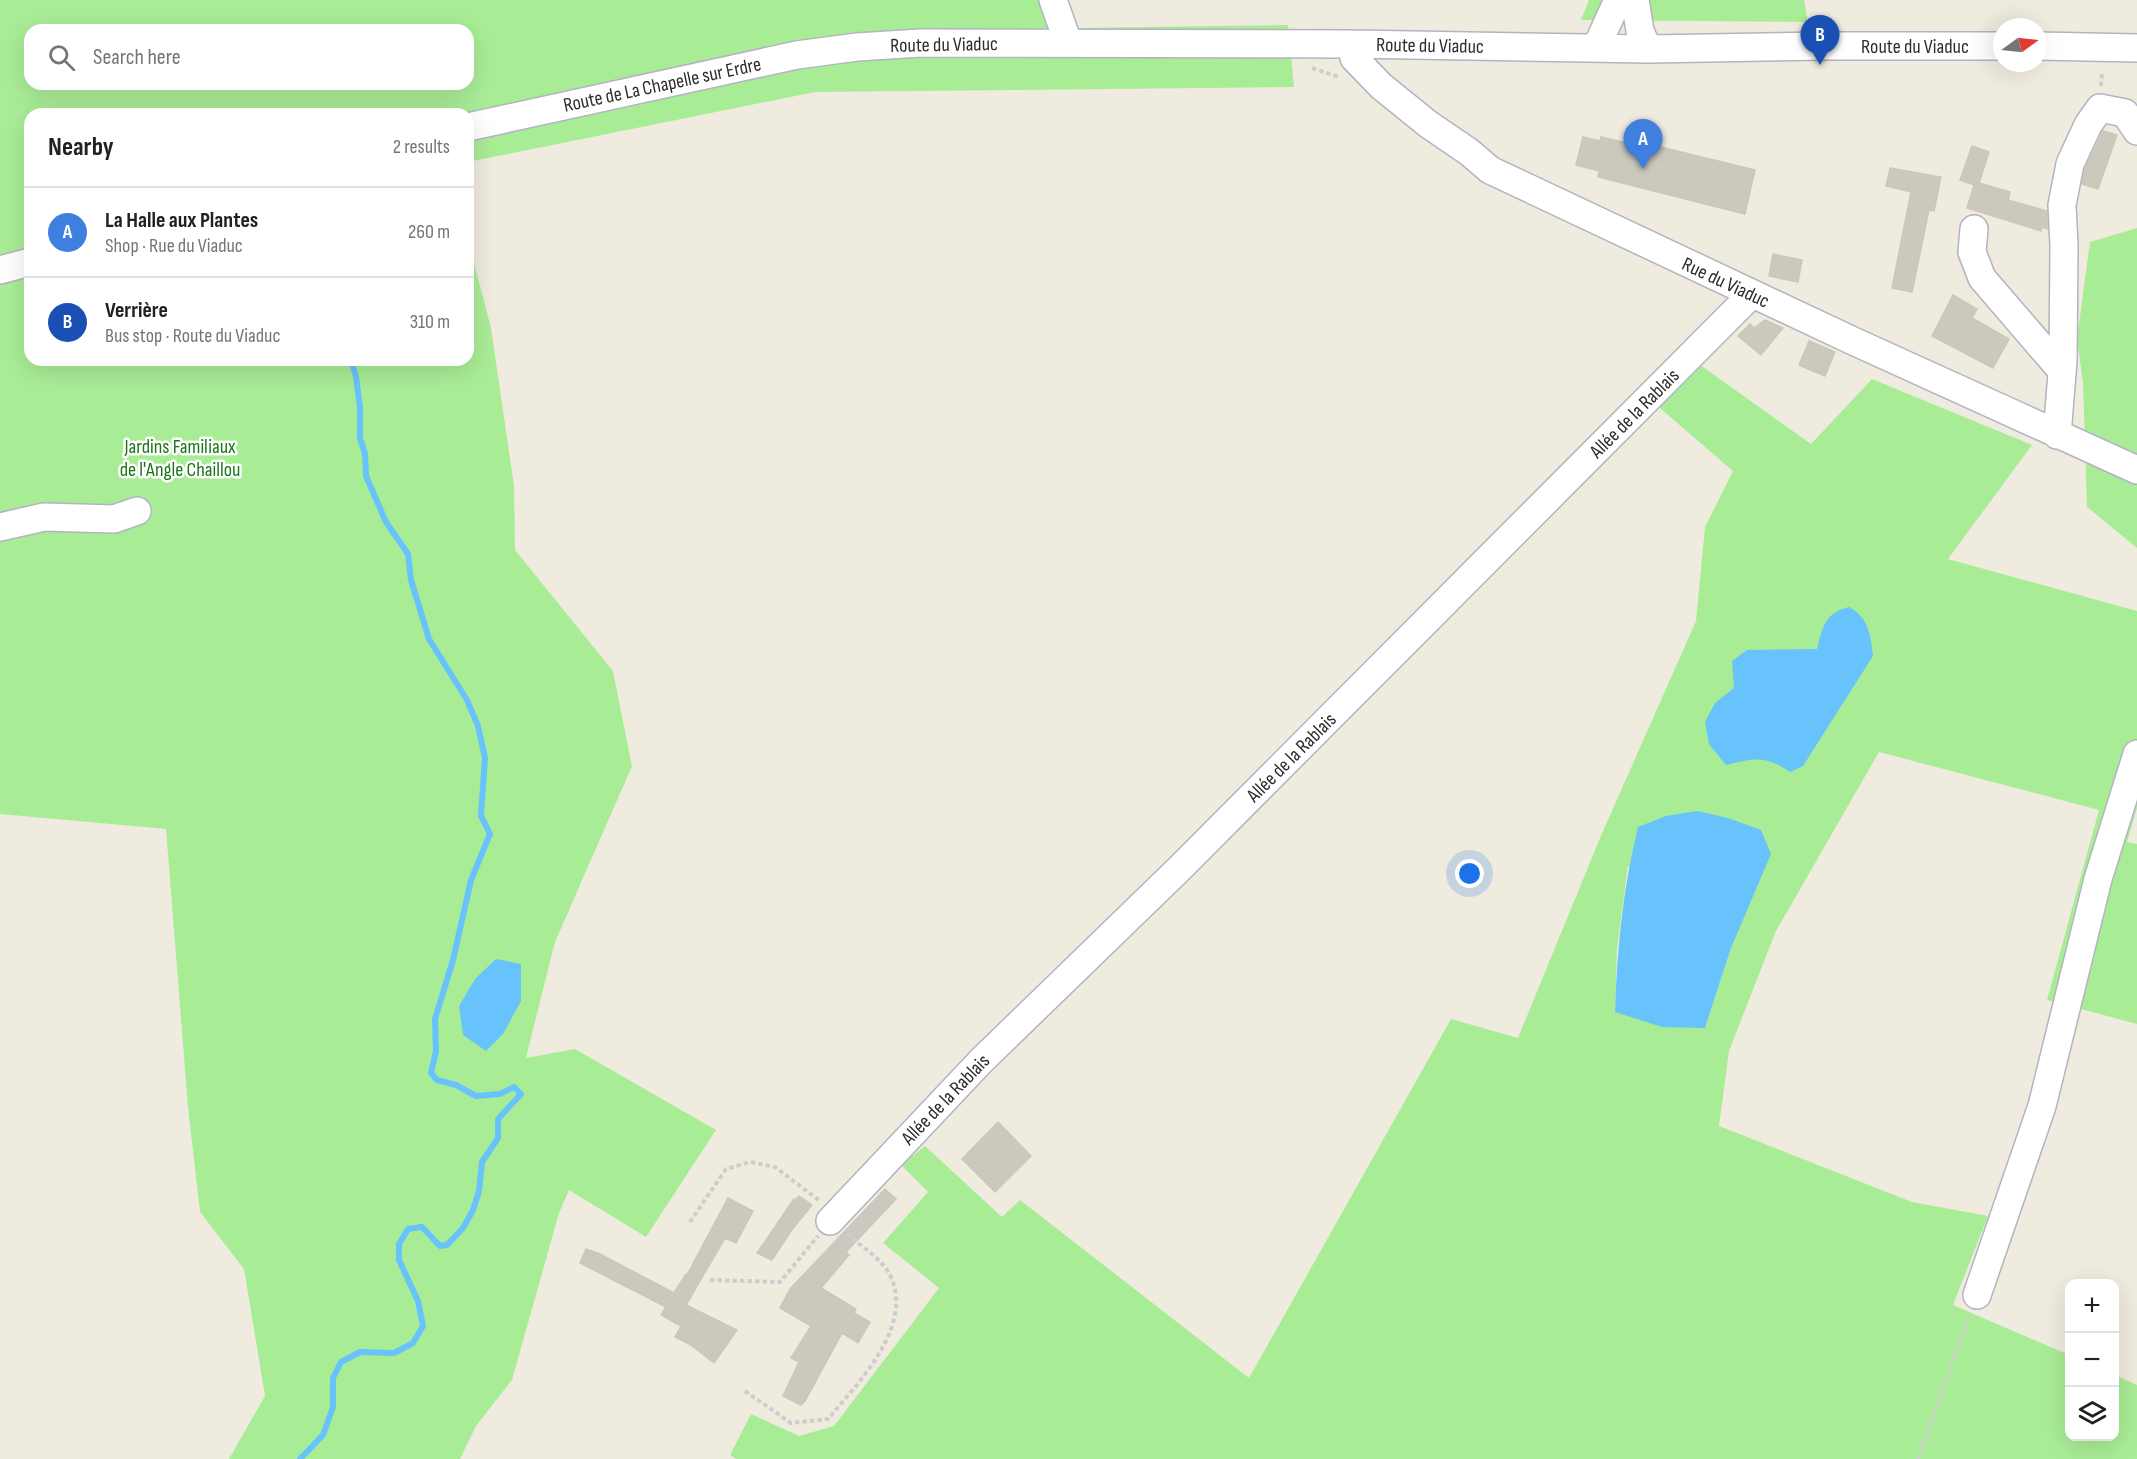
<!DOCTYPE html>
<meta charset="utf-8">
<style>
body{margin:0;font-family:"Sofia Sans Condensed",sans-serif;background:#f6f6f6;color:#202124}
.controls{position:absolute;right:18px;bottom:18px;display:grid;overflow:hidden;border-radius:12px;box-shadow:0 6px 24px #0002}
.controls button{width:54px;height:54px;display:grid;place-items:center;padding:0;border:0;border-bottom:2px solid #e0e0e0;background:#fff;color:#202124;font:30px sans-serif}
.compass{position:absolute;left:1993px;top:18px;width:54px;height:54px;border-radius:50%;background:#fff;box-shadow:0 6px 24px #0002;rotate:75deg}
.you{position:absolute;left:1470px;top:874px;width:21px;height:21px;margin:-15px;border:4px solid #fff;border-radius:50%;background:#1a73e8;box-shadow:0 0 0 9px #1a73e833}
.badge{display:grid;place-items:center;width:39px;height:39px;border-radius:50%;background:#3d49ff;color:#fff;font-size:20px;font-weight:700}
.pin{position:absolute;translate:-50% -50px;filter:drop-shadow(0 2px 3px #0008)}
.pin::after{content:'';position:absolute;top:32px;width:21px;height:18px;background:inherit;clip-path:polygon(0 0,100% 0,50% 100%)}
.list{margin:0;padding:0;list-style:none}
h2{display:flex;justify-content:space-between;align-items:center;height:78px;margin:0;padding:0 24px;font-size:26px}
h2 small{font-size:20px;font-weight:400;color:#757577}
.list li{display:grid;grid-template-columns:39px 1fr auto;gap:18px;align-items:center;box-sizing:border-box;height:90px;padding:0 24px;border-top:2px solid #e0e0e0}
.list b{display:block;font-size:22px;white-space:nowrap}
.list p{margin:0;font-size:20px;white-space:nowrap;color:#757577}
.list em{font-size:20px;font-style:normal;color:#757577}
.icon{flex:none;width:33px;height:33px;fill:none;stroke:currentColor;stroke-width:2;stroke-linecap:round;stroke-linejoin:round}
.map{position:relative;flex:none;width:2137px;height:1459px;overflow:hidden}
.search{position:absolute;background:#fff;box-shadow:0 6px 24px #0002;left:24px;top:24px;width:450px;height:66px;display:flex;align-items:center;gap:15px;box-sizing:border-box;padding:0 21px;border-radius:18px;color:#757577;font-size:22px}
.panel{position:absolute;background:#fff;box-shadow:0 6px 24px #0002;left:24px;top:108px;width:450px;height:258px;border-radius:18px}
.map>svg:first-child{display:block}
.green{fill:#a9ec96;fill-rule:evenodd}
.water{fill:#68c2fc}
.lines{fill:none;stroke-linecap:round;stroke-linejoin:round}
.stream{stroke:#68c2fc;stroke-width:6}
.building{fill:#cbc9bd;stroke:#ccc7b8;stroke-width:1.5}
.minor-casing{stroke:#b3b3c2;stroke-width:30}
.path{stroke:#cdcdcd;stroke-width:4;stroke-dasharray:4.5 3;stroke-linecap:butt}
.minor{stroke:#fff;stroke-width:27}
.labels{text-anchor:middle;stroke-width:5;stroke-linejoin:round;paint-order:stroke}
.street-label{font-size:20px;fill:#2d2d2d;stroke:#fff}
.park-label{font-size:20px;fill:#1b7513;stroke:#fff}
</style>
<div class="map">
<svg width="2137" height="1459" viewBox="0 0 2137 1459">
<rect width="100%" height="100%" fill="#f0ebdf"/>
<path class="green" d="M0 0H1044L1074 28 1288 25 1294 87 815 92 468 162V114H30V360H468V240L491 328 514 486 515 550 613 671 632 766 555 942 526 1058 575 1049 716 1130 646 1237 569 1190 559 1213 512 1380 476 1426 460 1459H229L265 1396 244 1269 200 1212 188 1107 166 829 0 814ZM30 30H468V84H30Z
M1589 0H1804L1808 22 1581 20Z
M2137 228V548L2087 507 2083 383 2077 339 2090 242Z
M1682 352 1811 444 1872 379 2032 445 1948 559 2137 611V808L2127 842 2137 844V1024L2047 1000 2099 810 1879 752 1776 931 1729 1051 1719 1126 1912 1202 1988 1216 1953 1305 2069 1355 2070 1436H2114L2115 1375 2137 1385V1459H736L730 1455 751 1414 799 1436 834 1426 939 1288 883 1243 928 1192 901 1165 925 1146 1002 1217 1020 1200 1249 1378 1451 1019 1518 1038 1600 838 1696 621 1705 527 1733 471 1640 391ZM1628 866 1731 948 1705 1028 1615 1012 1617 949Z"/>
<path class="water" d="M1849 607C1868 617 1871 635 1873 656L1803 766 1790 772C1765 755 1754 758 1726 765L1709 744 1705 722 1715 703 1734 688 1732 661 1747 650 1817 649C1823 626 1825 613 1849 607Z
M1697 811 1728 818 1761 830 1771 854 1731 948 1705 1028 1662 1027 1615 1012C1617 949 1623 888 1638 827L1666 816Z
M496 959 521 964V1001L503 1034 486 1051 463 1035 459 1006 475 979Z"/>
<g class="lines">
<path class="stream" d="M300 1459 323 1435 333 1407V1378L341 1362 360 1352 394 1353 413 1343 423 1326 418 1301 399 1260V1244L408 1229 422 1227 440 1246 447 1245 463 1228 473 1210 479 1191 482 1162 498 1138V1119L521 1094 514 1087 500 1094 476 1096 456 1085 437 1080 431 1073 436 1051 435 1019 453 960 471 880 490 834 481 816 485 758 478 726 467 700 429 639 411 580 408 554 386 522 366 476 365 454 360 438V407L356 377 351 360"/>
</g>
<path class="building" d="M2103 131 2117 135 2098 189 2082 184 2085 169Z
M1583 137 1600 141 1601 137 1627 143 1628 139 1755 170 1745 214 1598 177 1599 171 1576 165Z
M1972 146 1989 152 1979 183 2010 192 2008 200 2047 211V229L2042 227 2041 231 1967 208 1974 185 1960 180Z
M1890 168 1941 177 1934 211 1929 210 1912 292 1892 288 1911 192 1886 186Z
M1773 254 1802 260 1798 282 1769 276Z
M1953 295 1977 309 1972 318 2009 339 1993 368 1932 336Z
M1765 320 1783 328 1761 355 1738 336 1750 324 1754 328Z
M1809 341 1835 352 1825 376 1799 365Z
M998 1122 1031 1156 995 1192 962 1159Z
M885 1189 896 1199 846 1252 849 1255 821 1288 856 1309 854 1313 870 1322 858 1343 842 1333 805 1401 801 1405 783 1396 799 1362 791 1358 811 1326 780 1308 790 1289Z
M799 1196 812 1205 791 1231 772 1260 757 1253 794 1199 795 1200Z
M728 1198 753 1211 736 1243 725 1238 686 1305 737 1330 714 1363 691 1345 675 1337 681 1326 661 1315 666 1307 580 1263 586 1249 600 1254 674 1293 686 1274 687 1275Z"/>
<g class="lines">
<defs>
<path id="minor" d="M1053 0 1068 42
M1635 0 1640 31 1648 49
M1353 44 1354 58 1381 86 1428 124 1469 152 1490 170 1851 340 2137 470
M2038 46 2137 48
M1596 48 1618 0
M468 127 797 55 857 47 921 43 1353 44 1648 49 1824 46H2002
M1974 229 1972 252 1982 278 2062 371
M0 270 30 262
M2057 435 2063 361 2064 246 2062 205 2070 164 2088 125 2100 108 2125 113 2137 131
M0 527 44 517 114 519 137 511
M830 1221 981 1061 1179 869 1752 294
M1977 1295 2042 1106 2098 879 2137 754"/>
</defs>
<use href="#minor" class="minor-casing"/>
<path class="path" d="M1312 68 1339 77
M2101 86 2102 73
M690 1222 726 1169 750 1162 775 1167 820 1201
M710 1280 780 1282 818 1236
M745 1391 791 1423 828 1419C858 1383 915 1326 890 1275 881 1258 861 1246 846 1234
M1918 1459 1969 1316"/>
<use href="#minor" class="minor"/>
</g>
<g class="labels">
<g class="street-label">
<text transform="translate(944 44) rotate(-1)" y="7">Route du Viaduc</text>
<text transform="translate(1430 45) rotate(1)" y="7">Route du Viaduc</text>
<text x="1915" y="53">Route du Viaduc</text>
<text transform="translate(662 84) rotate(-12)" y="7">Route de La Chapelle sur Erdre</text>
<text transform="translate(1726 282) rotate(25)" y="7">Rue du Viaduc</text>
<text transform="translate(1634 413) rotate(-45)" y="7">Allée de la Rablais</text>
<text transform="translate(1291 757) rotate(-45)" y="7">Allée de la Rablais</text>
<text transform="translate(945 1099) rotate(-46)" y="7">Allée de la Rablais</text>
</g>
<g class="park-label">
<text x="180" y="453">Jardins Familiaux<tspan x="180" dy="23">de l'Angle Chaillou</tspan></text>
</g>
</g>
</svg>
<div class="controls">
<button>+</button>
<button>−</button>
<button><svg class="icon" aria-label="layers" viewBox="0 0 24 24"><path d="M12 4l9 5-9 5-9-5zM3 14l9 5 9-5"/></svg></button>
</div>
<svg class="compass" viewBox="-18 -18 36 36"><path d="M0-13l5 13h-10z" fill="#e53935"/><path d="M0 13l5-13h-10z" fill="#757577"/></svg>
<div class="you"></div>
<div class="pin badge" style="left:1643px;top:169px;background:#3f7fe0">A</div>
<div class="pin badge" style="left:1820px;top:65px;background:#1a4fb4">B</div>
<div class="search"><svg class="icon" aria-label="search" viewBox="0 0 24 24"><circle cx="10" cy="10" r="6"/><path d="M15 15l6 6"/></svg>Search here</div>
<section class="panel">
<h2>Nearby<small>2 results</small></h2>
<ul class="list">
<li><span class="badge" style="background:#3f7fe0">A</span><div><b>La Halle aux Plantes</b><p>Shop · Rue du Viaduc</p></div><em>260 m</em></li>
<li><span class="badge" style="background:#1a4fb4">B</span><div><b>Verrière</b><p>Bus stop · Route du Viaduc</p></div><em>310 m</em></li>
</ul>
</section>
</div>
